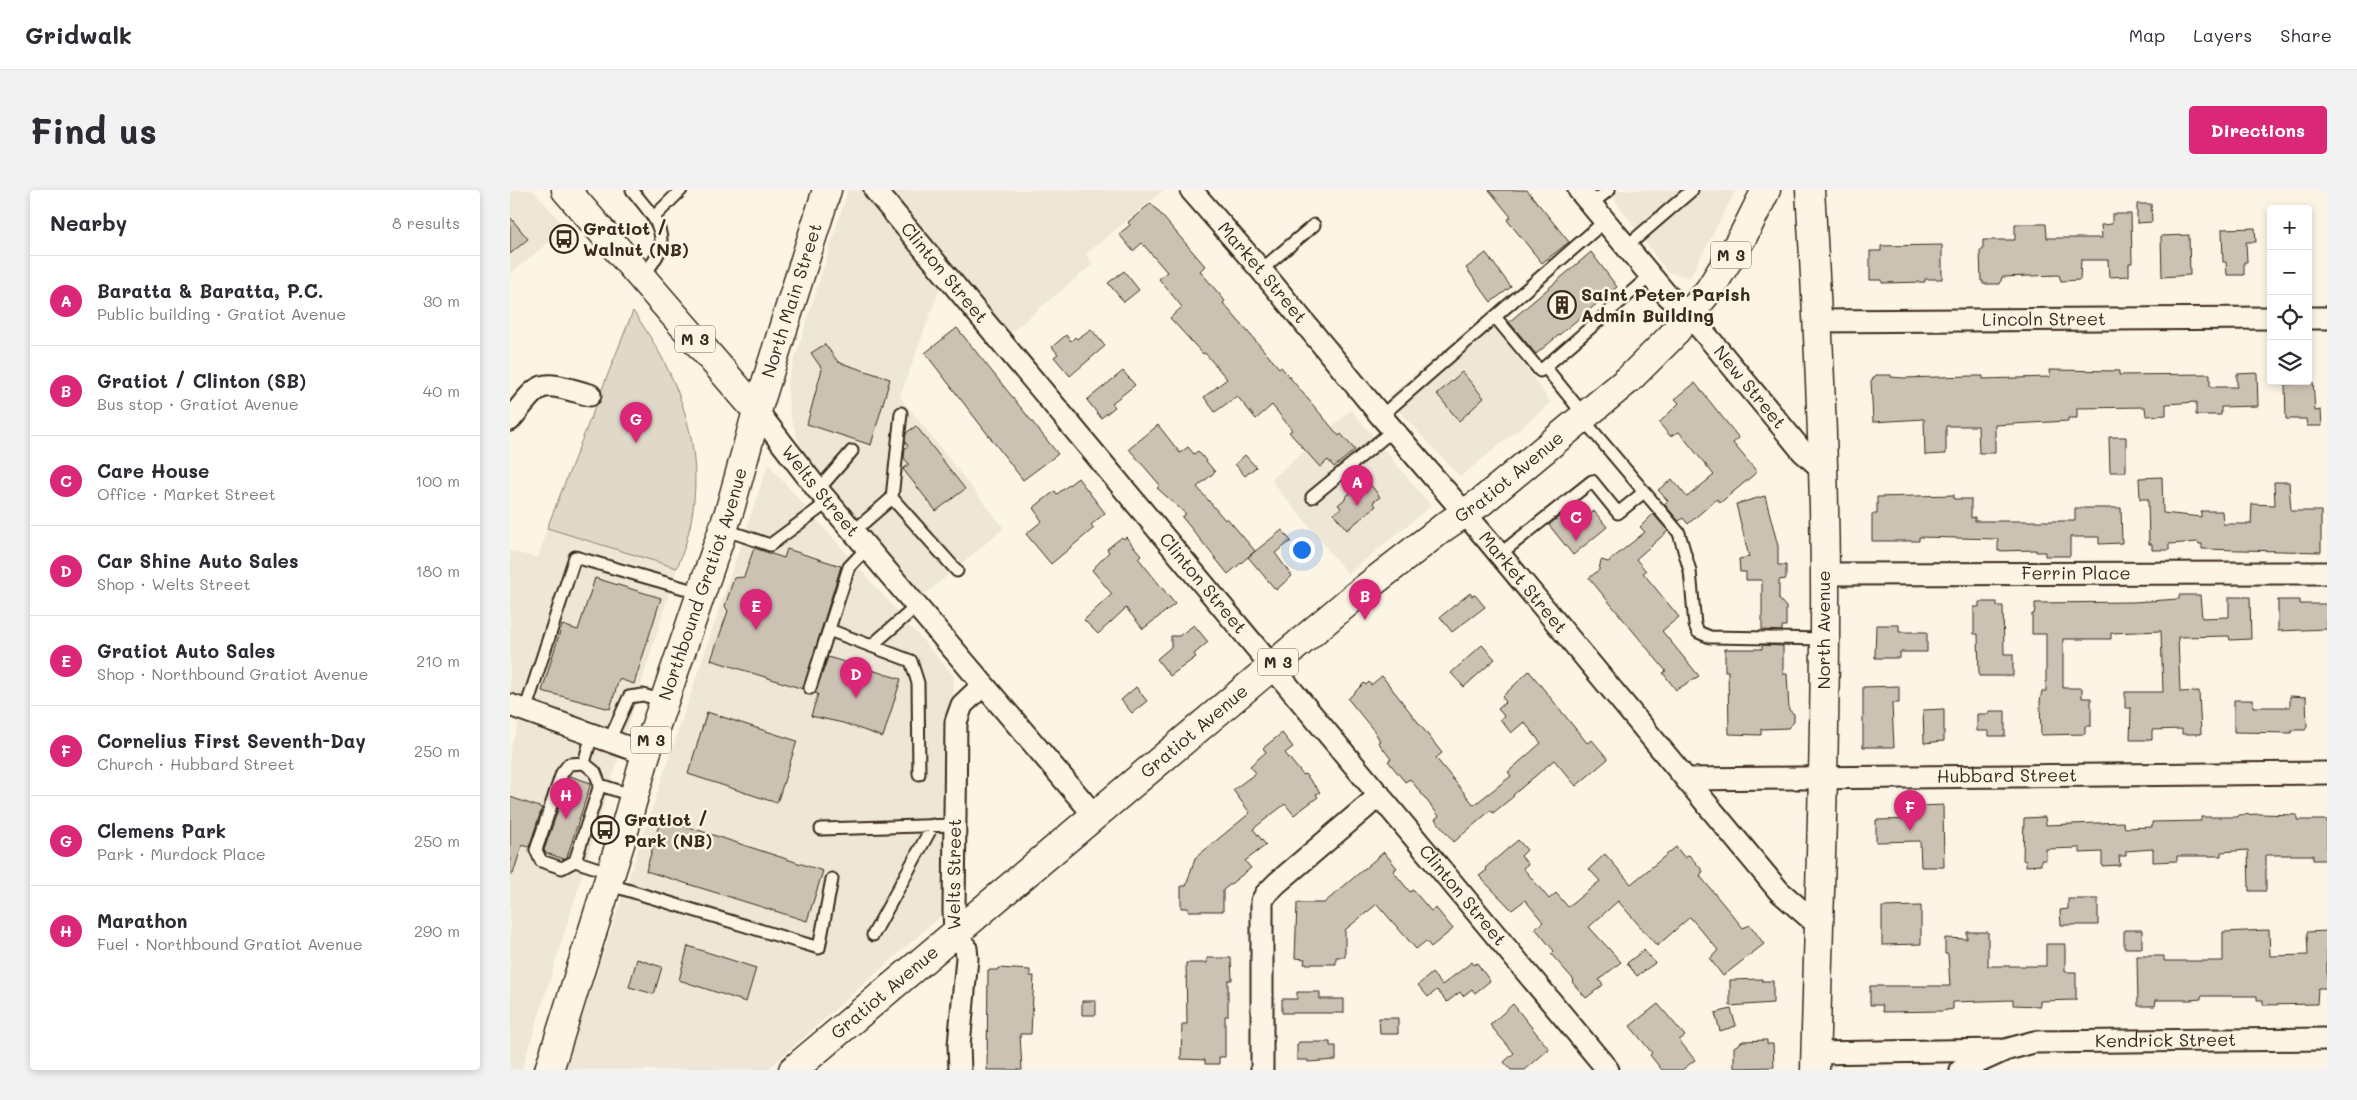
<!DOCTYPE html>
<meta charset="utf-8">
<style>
body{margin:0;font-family:Mali,sans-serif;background:#f2f2f3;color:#2b2b33}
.controls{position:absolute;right:15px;top:15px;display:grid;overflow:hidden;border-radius:5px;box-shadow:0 2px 8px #0003}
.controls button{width:45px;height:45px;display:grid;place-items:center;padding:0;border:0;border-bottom:1px solid #e1e1e2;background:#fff;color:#2b2b33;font:25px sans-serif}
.you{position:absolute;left:791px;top:359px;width:18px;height:18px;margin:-12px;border:4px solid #fff;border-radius:50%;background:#1a73e8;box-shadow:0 0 0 8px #1a73e833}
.badge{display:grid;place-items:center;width:32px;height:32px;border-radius:50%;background:#db2777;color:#fff;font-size:16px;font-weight:700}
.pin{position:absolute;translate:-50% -41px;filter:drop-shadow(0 1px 2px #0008)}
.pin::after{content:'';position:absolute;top:26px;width:18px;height:15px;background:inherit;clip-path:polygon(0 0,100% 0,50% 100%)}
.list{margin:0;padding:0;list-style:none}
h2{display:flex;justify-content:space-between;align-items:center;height:65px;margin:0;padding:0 20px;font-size:21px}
h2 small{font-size:16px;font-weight:400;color:#7c7c81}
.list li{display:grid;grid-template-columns:32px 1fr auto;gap:15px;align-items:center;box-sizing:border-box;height:90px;padding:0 20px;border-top:1px solid #e1e1e2}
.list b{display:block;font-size:19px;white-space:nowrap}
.list p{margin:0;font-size:16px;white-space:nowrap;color:#7c7c81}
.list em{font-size:16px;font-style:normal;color:#7c7c81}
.icon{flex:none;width:28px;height:28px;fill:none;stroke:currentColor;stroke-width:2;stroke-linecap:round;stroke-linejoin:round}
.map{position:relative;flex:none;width:1817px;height:880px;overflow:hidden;border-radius:5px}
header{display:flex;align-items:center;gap:30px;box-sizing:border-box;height:70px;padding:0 25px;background:#fff;border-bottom:1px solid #e1e1e2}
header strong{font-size:24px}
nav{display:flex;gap:28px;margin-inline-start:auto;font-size:18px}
.intro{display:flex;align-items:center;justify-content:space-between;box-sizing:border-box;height:120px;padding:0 30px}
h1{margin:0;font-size:35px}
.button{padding:12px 22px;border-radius:5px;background:#db2777;color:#fff;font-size:18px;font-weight:700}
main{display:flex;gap:30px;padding:0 30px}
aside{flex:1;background:#fff;border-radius:5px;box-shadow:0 2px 8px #0003}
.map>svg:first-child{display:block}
.built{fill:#eee6d6}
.green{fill:#e0d8c8;stroke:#8e8173}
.building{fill:#ccc2b3;stroke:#3b2a1e}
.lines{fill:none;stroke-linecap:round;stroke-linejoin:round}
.lane-casing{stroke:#3b2a1e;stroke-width:15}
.street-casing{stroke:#3b2a1e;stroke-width:25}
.secondary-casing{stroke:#3b2a1e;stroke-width:31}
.primary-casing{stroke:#3b2a1e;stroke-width:31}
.lane{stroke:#fcf5e5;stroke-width:11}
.street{stroke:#fcf5e5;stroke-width:21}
.secondary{stroke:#fcf5e5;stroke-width:28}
.primary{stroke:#fcf5e5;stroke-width:28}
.labels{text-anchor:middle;stroke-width:5;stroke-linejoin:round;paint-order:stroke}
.shield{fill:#fcf5e5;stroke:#75675a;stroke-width:1}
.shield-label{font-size:16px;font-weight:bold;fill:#3b2a1e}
.poi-label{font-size:18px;font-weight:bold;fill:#3b2a1e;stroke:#fcf5e5;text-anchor:start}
.street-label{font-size:18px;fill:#3b2a1e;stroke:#fcf5e5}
</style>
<header>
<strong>Gridwalk</strong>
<nav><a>Map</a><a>Layers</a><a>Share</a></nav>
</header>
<div class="intro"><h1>Find us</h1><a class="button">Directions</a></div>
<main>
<aside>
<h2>Nearby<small>8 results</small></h2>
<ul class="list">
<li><span class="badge">A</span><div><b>Baratta &amp; Baratta, P.C.</b><p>Public building · Gratiot Avenue</p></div><em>30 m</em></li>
<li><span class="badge">B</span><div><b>Gratiot / Clinton (SB)</b><p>Bus stop · Gratiot Avenue</p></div><em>40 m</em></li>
<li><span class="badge">C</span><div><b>Care House</b><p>Office · Market Street</p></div><em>100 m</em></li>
<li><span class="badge">D</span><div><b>Car Shine Auto Sales</b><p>Shop · Welts Street</p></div><em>180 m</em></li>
<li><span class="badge">E</span><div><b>Gratiot Auto Sales</b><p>Shop · Northbound Gratiot Avenue</p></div><em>210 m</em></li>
<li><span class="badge">F</span><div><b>Cornelius First Seventh-Day</b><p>Church · Hubbard Street</p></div><em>250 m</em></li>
<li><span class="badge">G</span><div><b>Clemens Park</b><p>Park · Murdock Place</p></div><em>250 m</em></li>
<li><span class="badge">H</span><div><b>Marathon</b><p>Fuel · Northbound Gratiot Avenue</p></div><em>290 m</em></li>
</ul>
</aside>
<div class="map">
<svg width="1817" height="880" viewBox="0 0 1817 880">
<rect width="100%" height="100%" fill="#fcf5e5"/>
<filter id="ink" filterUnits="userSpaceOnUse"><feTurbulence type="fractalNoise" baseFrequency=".02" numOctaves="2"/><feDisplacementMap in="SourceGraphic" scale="10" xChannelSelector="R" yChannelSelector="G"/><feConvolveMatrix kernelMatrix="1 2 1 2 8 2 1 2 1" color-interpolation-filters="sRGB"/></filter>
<g filter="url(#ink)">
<path class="built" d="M0 0H23L56 38 0 84Z
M338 0H654L576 64 583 74 498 145 438 76 390 207 494 338 413 406 293 264 280 225 277 194Z
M1098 0H1226L1180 87 1157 82Z
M977 123 1041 213 950 287 877 208Z
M841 220 921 316 838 384 761 290Z
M258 274 444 486 436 721 257 880H54Z
M37 338 167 378 12 880H0V558L9 533 0 529V361L28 368Z"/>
<path class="green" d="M123 121C179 200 205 285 167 378L37 338Z"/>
<path class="building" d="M979 0H1017L1059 52 1032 73 997 30 1001 27Z
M641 13 695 76 690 81 715 111 713 113 769 178 771 177 829 246 831 244 845 260 824 277 818 270 810 277 779 242 782 240 762 215 746 229 727 206 705 222 694 207 717 189 695 163 693 164 660 128 672 117 649 89 657 82 632 53 623 61 609 44 620 35 618 32Z
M1627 14H1641L1642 32 1627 33Z
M1602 24H1621L1622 73H1619V86L1599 87 1598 70H1571L1570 90 1551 91 1549 85 1492 87 1490 94H1473V91H1471L1470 60H1473V50H1505V34H1536L1537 48H1592L1591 35 1602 34Z
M0 27 18 49 0 64Z
M1745 38 1746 52H1736L1737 72H1734V85H1717L1716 72H1713L1712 39Z
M1679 45 1680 85 1652 87 1651 46Z
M1432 55V89H1415V92L1372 93V90H1360V61H1371V56Z
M1081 62 1107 97 1026 164 999 132Z
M976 63 1001 97 981 112 956 78Z
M614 81 629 100 614 112 598 93Z
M447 138 548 264 513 290 415 163Z
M581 139 595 156 560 186 544 167 548 164 542 157 556 145 561 151 565 147 567 149Z
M315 154 328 172 380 189 361 255 297 234 312 179 301 163Z
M1539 180 1609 181V185L1700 184V197H1727V184L1747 183 1748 216 1711 217V225H1686V212L1656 214V225L1636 226 1635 217 1567 218V228H1558V231L1485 235V263H1469L1468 236H1436V264L1415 265 1414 229 1363 232 1361 191 1366 185H1381V187L1393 188 1462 186H1473V189L1540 187Z
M613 181 625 195 602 213 605 217 591 228 577 210Z
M952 182 974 208 949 231 927 204Z
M1782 191H1803L1805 221 1811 220 1812 236H1797L1796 229H1776L1775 194H1783Z
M1185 193 1229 248 1223 253 1247 282 1210 313 1207 309 1178 334 1173 328 1169 331 1154 314 1158 311 1148 300 1162 289 1177 307 1204 285 1169 242 1160 246 1149 233 1169 213 1165 209Z
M648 235 670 263 678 257 684 264 688 261 705 282 687 297 715 330 717 328 745 361 718 384 672 327 676 324 647 298 650 295 619 259Z
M406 236 455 299 426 321 393 279 399 274 394 268 395 258 398 256 395 252 396 243Z
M1599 247H1616V282H1600Z
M735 265 746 277 735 286 725 274Z
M1652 287 1653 323 1691 327V321H1712L1713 334H1741L1742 314 1765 315 1764 292H1779L1781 321H1811V362L1692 359V354H1689L1688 352 1659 354V360H1642V354H1639L1638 309H1630L1629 288Z
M568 288 595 323 581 335 584 338 541 374 516 344 532 331 523 318 545 301 547 304Z
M855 292 858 296 860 294 870 307 863 312 866 316 837 340 824 324 831 318 828 315 836 308 835 307Z
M1444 305V309H1461V328L1465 327V331H1565V318H1611L1612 353 1589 354V347H1560V366H1535V362H1526V360L1488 361V349L1409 347V351H1362V324H1367V307Z
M1255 306 1268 356V375H1276V389L1269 390V409L1276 417V436H1272V441L1252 440V390H1236V382H1230L1229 369 1239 367 1226 314Z
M1065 314 1076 328 1084 321 1097 337 1063 365 1039 335Z
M1143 324 1158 341 1126 369 1136 381 1133 383 1169 427 1152 441 1189 486 1166 500 1153 483 1156 481 1079 388 1089 380 1091 370 1098 372 1135 342 1130 337Z
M772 340 781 351 765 363 782 386 766 400 738 367Z
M612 347 614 349 616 347 631 365 628 368 665 414 633 439 616 418 588 444 574 430 602 404 582 380 599 362 597 359Z
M244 358 274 368 277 359 331 376 293 499 201 470 218 421 215 416 224 388 234 387Z
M85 388 151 408 124 494 109 489 100 519 32 501 52 435 68 440Z
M960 403 962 406 965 405 975 417 942 442 930 427Z
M1669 405H1690L1692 428 1719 427V407H1740L1741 449 1720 450 1719 446 1668 447 1670 502 1689 501 1691 544H1672V539L1642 540V550H1620L1621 518H1615V502H1653L1651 441 1601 443V449H1553V498H1572V508H1581V536H1575V544L1531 545 1530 511 1532 501H1536V444H1522V424H1524L1525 419V413L1624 412 1669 409Z
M1768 410H1790V414H1817V439L1768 441Z
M1469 412H1487V416H1493L1494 464H1503V486H1469L1468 444H1464V417H1469Z
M684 435 698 452 684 464 686 467 660 486 647 469 661 457V446H669Z
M1366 435H1389V442H1417V462H1390V468H1365Z
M972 455 985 469 954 497 941 483Z
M1252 455 1273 456V484H1277L1279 520 1284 524V532L1278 538 1251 539V545L1219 544 1218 481H1215V459H1252Z
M318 467 391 489 373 547 333 533 301 526 308 504 305 503Z
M1019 481 1077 553 1082 550 1098 569 1066 596 1044 570 1003 605 1004 606 983 623 981 620 944 652 925 629 929 626 900 589 895 592 878 571 881 569 868 552 870 551 865 542 838 509 854 493 856 495 859 492 861 495 872 486 932 563 926 568 964 615 1001 586 998 582 1031 553 1014 532 1001 543 990 529 994 526 988 519 996 512 992 507Z
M1389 496V513H1382L1384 557H1353V497Z
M626 497 637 511 622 523 611 510Z
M1780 506 1796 507 1797 537 1795 540H1782V543L1724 542V510H1743V517H1780Z
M1434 519V551L1414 553 1413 520Z
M1479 521H1495V546H1479V541H1467V524H1479Z
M197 522 287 551 267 613 178 584Z
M772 543 783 557 775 563 793 585 795 584 810 602 806 604 808 607 784 625 775 614 743 639 756 655 735 671 741 678 713 700V721H678V718H671V696H676L685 668 740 623 723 600 746 583 740 576 756 562 753 558Z
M60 586 81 593 57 667 54 669 36 663 34 660Z
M0 607 32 618 19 657 12 655 3 684H0Z
M1433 615 1434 677H1411L1410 651 1366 652V630L1410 629V616Z
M1750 624 1787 625V630H1817V670H1803V665H1756V701H1739L1738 660 1711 662V666H1667V671L1643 672V659L1616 661V666H1609L1610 675 1592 676V662L1570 663V658L1536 659V670H1531V675L1516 676V671L1513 670 1514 628 1535 627 1536 635 1613 632 1615 638 1642 637V632L1691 631V627H1728V625Z
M151 628 313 681 297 731 136 681Z
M1008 650 1017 660 1011 666 1018 674 1013 678 1039 709 1046 703 1058 717 1090 691 1079 679 1095 664 1121 694 1166 657 1175 668 1179 665 1193 681 1190 686 1233 738 1240 735 1254 754 1213 786 1200 769 1208 760 1180 727 1147 756 1108 711 1079 737 1111 772 1089 790 1093 795 1076 808 1062 792 1064 790 1041 764 1044 761 1025 738 1033 732 1015 710 1002 720 969 686 977 680 975 678Z
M874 662 887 678 883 681 900 702 903 700 921 721 926 718 943 739 921 757 916 751 906 759 867 714 835 740V767H826V774H794L795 769 785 768 787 713H814Z
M1558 709H1588V735H1551L1550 720 1558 719Z
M1411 716V754L1372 755V717Z
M1614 740H1632V758H1614Z
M1759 740 1760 766 1798 765 1797 742 1817 741V798H1808L1807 814 1753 815V810H1747V806H1691V809L1681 810H1646L1645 816H1628L1627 766H1654V771H1713V742Z
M1457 742H1478V776H1536V754H1555V782H1566V810L1530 811V816L1503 815V810L1443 812V819L1432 821 1373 822 1372 815H1360V796H1440L1438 764H1435V748L1457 749Z
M178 756 246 778 236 812 169 790Z
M1134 760 1145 773 1127 786 1117 773Z
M697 768H721L722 790H718V826H715V867H709V874H695V870L671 869 672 834H677L676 773H697Z
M127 769 152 777 144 804 119 797Z
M962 772 964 775 967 773 980 791 965 803 962 799 953 806 950 802 937 812 927 800 918 807 908 795 922 783 932 795Z
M488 778 520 780V786H524L521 844H510L512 880H477L478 780H487Z
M1252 789V791H1263V813L1220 816V790Z
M787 802H810V809H834V823H772V809H787Z
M572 811H586V825H572Z
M1003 814 1039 859 1015 880H1001L994 872 1004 863 980 835Z
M1148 814 1175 846 1169 850 1185 870 1172 880H1152L1140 865 1142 863 1120 836Z
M1221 819 1226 836 1210 841 1205 823Z
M869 828H888V844H870Z
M1257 850V854H1263L1264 877 1224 878V857L1233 851Z
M789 852H820V856H826V870L798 872V870H787V855Z"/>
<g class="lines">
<defs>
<path id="lane" d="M122 0C135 17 156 36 150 59 147 69 138 79 133 87
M1081 14 1099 0
M144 27 171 0
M1116 57 1182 0
M751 80 804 35
M986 128 1030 181
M1074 225 1035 177 1140 86
M871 226 1095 31
M1072 228 1169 343 1180 381 1185 435 1188 442 1200 447 1315 449
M308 300 342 261
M802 307 883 240
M382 308 391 223
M213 339 260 355 318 312
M344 341 382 308 447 381
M990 364 1082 291 1108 323 1134 302
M319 440 401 471 408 493 409 584
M361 456 407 416
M300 498 339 377 358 357
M15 521 65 367 191 403
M82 545 74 573 59 574 52 583 26 660 31 671 52 678 65 671 90 595 124 606
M99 551 119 507 133 505 154 511
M74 573 85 582 90 595
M311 639 444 635
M65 671 101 683
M97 694 309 758 322 689
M363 745 423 635"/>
<g id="street">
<path id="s1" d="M365 0 1098 880"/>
<path id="s2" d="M681 0 751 80 871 226 976 348 1269 701 1308 735"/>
<path id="s3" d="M1069 0 1156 104 1180 126 1207 158 1293 262 1313 280"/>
<path d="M1798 128H1817"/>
<path id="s4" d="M1306 131 1761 128"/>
<path id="s5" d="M247 221 308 300 585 626"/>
<path d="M0 230C33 188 29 191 80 205"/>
<path id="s6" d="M1315 384 1817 383"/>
<path d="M0 515 136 564"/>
<path id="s7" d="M1176 589 1817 583"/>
<path d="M1305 863 1490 860"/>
<path id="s8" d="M450 880 449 855 457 768 456 758 445 744 444 720 446 532 452 515 472 496"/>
<path d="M752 880V711L756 704 767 693 870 605"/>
<path id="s9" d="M1451 880 1495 860 1524 852 1817 849"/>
</g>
<g id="secondary">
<path d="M1300 0C1308 128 1314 256 1315 385 1316 550 1309 715 1305 880"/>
<path id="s10" d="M247 221 317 0"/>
</g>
<g id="primary">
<path id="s11" d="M39 880 114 641 136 564 220 319 247 221 56 0"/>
<path id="s12" d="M283 880 844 407 934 337 971 312 1119 189 1161 147 1200 99 1233 46 1256 0"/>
</g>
</defs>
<use href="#lane" class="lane-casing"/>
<use href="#street" class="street-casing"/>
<use href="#secondary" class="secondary-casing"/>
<use href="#primary" class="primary-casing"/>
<use href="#lane" class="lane"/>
<use href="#street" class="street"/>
<use href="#secondary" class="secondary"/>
<use href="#primary" class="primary"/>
</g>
</g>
<defs>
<symbol id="bus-ring" viewBox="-11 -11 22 22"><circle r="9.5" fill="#fcf5e5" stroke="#3b2a1e" stroke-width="1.5"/><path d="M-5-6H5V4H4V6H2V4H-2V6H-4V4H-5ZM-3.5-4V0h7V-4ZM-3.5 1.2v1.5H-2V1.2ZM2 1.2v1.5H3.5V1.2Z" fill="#3b2a1e"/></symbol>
<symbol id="building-ring" viewBox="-11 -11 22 22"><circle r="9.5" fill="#fcf5e5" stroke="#3b2a1e" stroke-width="1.5"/><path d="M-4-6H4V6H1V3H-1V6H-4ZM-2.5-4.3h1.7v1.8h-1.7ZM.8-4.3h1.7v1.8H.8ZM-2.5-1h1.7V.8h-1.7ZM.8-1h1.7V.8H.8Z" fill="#3b2a1e"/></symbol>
</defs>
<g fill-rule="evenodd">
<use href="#bus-ring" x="38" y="33" width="32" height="32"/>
<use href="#building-ring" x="1036" y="99" width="32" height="32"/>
<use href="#bus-ring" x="79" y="624" width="32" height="32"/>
</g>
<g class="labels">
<g class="shield">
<rect x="1201" y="51.5" width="40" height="27" rx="4"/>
<rect x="165" y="135.5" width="40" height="27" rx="4"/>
<rect x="748" y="458.5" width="40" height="27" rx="4"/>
<rect x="121" y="536.5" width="40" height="27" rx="4"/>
</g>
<g class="shield-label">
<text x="1221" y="71">M 3</text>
<text x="185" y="155">M 3</text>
<text x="768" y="478">M 3</text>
<text x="141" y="556">M 3</text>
</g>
<g class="poi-label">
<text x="73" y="45">Gratiot /<tspan x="73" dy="21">Walnut (NB)</tspan></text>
<text x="1071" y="111">Saint Peter Parish<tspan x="1071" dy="21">Admin Building</tspan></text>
<text x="114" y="636">Gratiot /<tspan x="114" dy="21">Park (NB)</tspan></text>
</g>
<g class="street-label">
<text dy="6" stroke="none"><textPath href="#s2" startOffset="109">Market Street</textPath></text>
<text dy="6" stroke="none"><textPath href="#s1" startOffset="108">Clinton Street</textPath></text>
<text dy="6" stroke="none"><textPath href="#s10" startOffset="116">North Main Street</textPath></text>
<text dy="6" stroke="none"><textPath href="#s4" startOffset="228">Lincoln Street</textPath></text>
<text dy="6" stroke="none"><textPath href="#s3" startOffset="261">New Street</textPath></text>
<text dy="6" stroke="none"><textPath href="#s12" startOffset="930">Gratiot Avenue</textPath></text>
<text dy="6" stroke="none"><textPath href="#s5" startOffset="102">Welts Street</textPath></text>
<text dy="6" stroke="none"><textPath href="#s6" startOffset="251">Ferrin Place</textPath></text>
<text dy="6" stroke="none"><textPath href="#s2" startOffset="514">Market Street</textPath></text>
<text dy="6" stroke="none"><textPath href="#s11" startOffset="510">Northbound Gratiot Avenue</textPath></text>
<text dy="6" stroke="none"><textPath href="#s1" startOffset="512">Clinton Street</textPath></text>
<text transform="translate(1314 440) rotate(-90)" y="6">North Avenue</text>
<text dy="6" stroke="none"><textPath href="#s12" startOffset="525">Gratiot Avenue</textPath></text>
<text dy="6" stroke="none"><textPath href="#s7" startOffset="321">Hubbard Street</textPath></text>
<text dy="6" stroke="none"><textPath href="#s8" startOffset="200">Welts Street</textPath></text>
<text dy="6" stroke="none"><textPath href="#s1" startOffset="918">Clinton Street</textPath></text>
<text dy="6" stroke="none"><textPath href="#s12" startOffset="120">Gratiot Avenue</textPath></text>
<text dy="6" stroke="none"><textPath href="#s9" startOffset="210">Kendrick Street</textPath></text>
</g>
</g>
</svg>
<div class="controls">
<button>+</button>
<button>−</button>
<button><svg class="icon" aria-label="locate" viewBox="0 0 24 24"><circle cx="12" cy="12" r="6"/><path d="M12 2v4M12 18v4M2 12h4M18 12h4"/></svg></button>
<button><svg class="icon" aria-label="layers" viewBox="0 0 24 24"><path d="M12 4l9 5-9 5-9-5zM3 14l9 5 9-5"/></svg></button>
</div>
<div class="you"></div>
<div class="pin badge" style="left:847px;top:316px">A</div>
<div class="pin badge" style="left:855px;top:430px">B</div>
<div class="pin badge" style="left:1066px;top:351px">C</div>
<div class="pin badge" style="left:346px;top:508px">D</div>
<div class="pin badge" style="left:246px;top:440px">E</div>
<div class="pin badge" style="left:1400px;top:641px">F</div>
<div class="pin badge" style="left:126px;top:253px">G</div>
<div class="pin badge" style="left:56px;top:629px">H</div>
</div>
</main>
